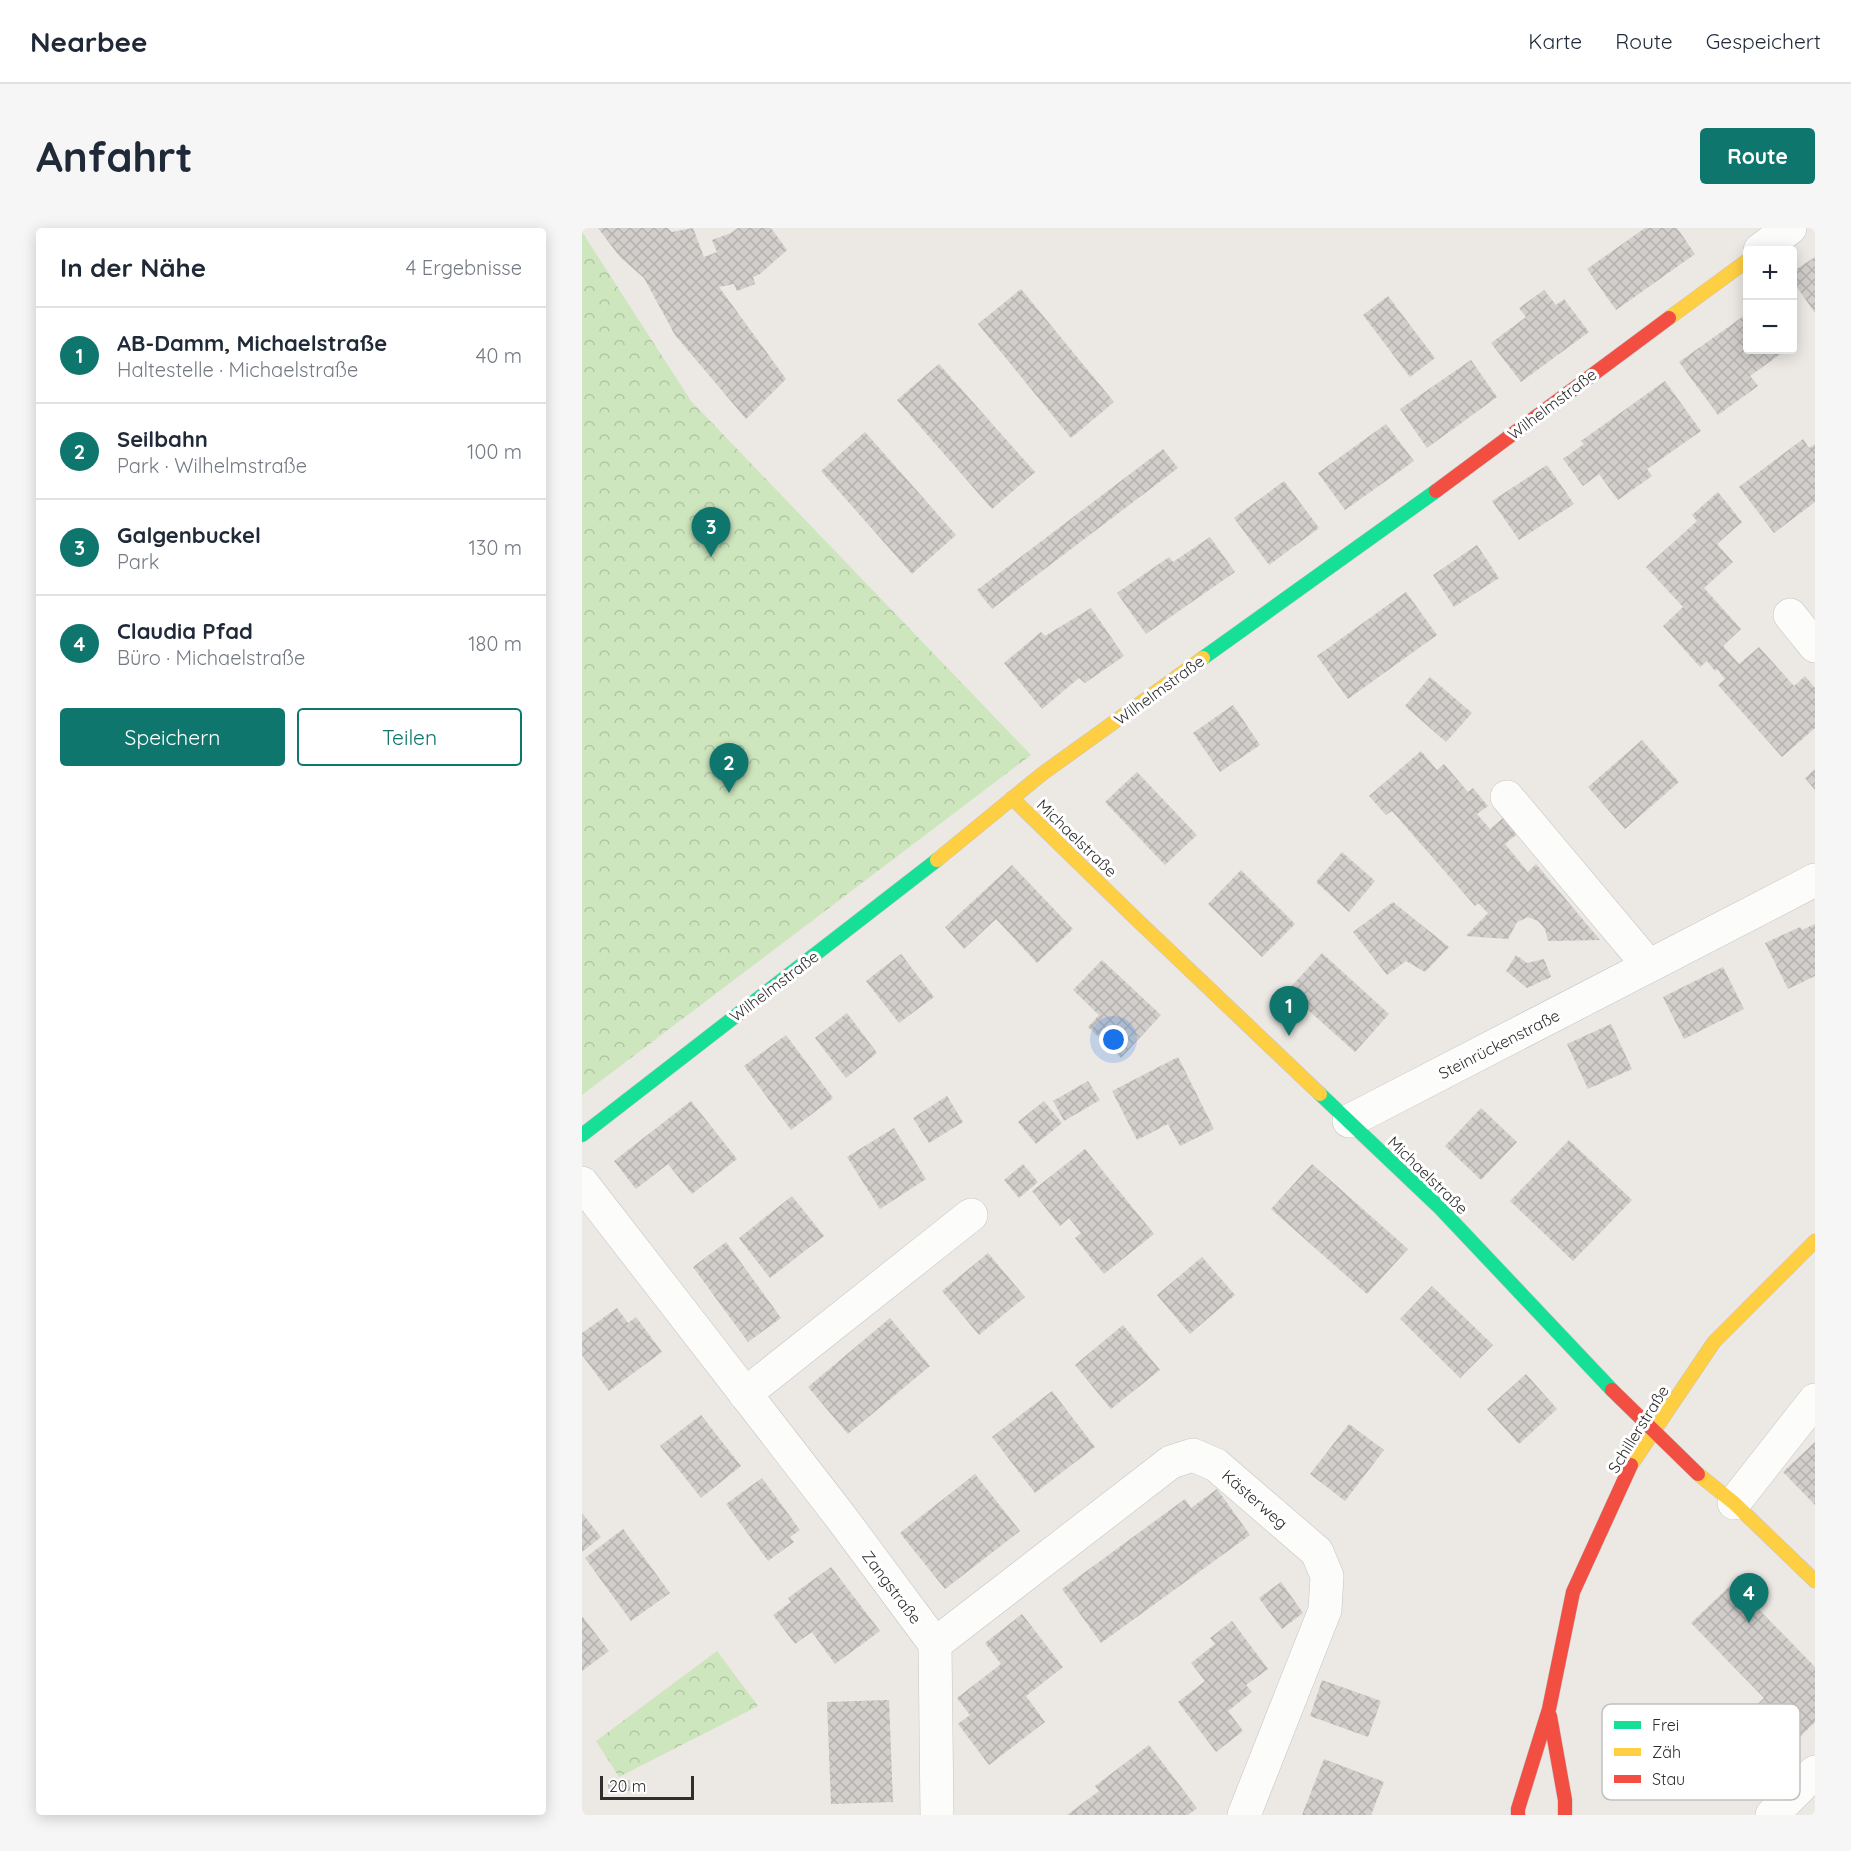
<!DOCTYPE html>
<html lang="de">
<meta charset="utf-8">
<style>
body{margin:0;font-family:Quicksand,sans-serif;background:#f6f6f7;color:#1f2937}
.controls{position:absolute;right:18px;top:18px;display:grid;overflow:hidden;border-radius:6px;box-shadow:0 3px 15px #0003}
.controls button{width:54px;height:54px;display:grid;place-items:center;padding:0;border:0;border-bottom:2px solid #e0e1e3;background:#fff;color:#1f2937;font:30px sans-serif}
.scale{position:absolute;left:18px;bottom:15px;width:94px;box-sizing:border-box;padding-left:6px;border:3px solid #2e2e2e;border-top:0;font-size:16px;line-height:21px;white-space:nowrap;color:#2e2e2e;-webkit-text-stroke:4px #fff;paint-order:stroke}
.you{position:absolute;left:532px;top:812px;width:21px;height:21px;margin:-15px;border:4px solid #fff;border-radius:50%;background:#1a73e8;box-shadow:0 0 0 9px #1a73e833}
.badge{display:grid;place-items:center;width:39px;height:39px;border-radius:50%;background:#0f766e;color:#fff;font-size:20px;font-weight:700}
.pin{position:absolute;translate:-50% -50px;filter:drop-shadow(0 2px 3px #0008)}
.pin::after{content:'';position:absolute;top:32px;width:21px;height:18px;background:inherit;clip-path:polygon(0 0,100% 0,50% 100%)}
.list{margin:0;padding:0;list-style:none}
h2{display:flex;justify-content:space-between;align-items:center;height:78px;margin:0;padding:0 24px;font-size:26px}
h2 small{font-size:20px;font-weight:400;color:#747a83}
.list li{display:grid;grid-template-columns:39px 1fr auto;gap:18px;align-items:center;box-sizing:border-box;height:96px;padding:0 24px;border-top:2px solid #e0e1e3}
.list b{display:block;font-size:22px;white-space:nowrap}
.list p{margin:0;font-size:20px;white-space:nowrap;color:#747a83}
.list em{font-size:20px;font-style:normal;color:#747a83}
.actions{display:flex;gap:12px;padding:18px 24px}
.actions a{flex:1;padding:14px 0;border:2px solid #0f766e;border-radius:6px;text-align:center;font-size:21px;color:#0f766e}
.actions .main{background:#0f766e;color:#fff}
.map{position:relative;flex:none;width:1233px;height:1587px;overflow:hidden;border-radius:6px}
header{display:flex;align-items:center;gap:36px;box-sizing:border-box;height:84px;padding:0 30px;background:#fff;border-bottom:2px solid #e0e1e3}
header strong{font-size:28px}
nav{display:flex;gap:33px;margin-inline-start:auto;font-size:21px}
.intro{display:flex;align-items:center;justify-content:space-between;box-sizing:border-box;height:144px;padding:0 36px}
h1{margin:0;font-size:42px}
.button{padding:15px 27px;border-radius:6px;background:#0f766e;color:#fff;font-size:21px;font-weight:700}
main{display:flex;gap:36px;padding:0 36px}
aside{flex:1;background:#fff;border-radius:6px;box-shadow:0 3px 15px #0003}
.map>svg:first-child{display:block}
.park{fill:url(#park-crowns)}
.building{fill:url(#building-cross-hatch)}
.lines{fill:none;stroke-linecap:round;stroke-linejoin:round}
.street-casing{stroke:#c5c4c5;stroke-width:34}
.fast-casing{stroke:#c5c4c5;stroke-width:15}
.slow-casing{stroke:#c5c4c5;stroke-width:15}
.jam-casing{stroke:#c5c4c5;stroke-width:15}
.street{stroke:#fcfcfb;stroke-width:33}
.fast{stroke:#16e098;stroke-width:14}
.slow{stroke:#ffcf43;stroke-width:14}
.jam{stroke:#f24e42;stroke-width:14}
.jam-bridge-casing{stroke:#c5c4c5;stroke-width:15;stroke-linecap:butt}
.jam-bridge{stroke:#f24e42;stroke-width:14}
.labels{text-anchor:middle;stroke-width:6;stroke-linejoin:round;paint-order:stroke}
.street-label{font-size:16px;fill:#2e2e2e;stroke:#fff}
.key{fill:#fff;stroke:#c0c0c0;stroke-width:1.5}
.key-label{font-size:16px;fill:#2e2e2e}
</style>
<header>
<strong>Nearbee</strong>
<nav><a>Karte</a><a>Route</a><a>Gespeichert</a></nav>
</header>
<div class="intro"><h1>Anfahrt</h1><a class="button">Route</a></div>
<main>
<aside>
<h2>In der Nähe<small>4 Ergebnisse</small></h2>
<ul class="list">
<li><span class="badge">1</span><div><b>AB-Damm, Michaelstraße</b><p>Haltestelle · Michaelstraße</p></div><em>40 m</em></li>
<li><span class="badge">2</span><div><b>Seilbahn</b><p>Park · Wilhelmstraße</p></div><em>100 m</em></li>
<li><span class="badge">3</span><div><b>Galgenbuckel</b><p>Park</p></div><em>130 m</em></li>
<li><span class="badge">4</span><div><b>Claudia Pfad</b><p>Büro · Michaelstraße</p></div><em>180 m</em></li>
</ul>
<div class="actions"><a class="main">Speichern</a><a>Teilen</a></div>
</aside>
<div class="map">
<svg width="1233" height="1587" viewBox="0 0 1233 1587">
<defs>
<pattern id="park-crowns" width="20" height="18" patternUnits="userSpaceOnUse" patternTransform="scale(1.5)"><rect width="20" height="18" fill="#cee6be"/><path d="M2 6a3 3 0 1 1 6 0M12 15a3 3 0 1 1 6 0" fill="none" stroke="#b1c6a4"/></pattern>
<pattern id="building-cross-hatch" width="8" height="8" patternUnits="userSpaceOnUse" patternTransform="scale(1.5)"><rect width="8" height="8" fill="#d1cecb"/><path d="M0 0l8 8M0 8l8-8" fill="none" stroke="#b4b1af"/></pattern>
</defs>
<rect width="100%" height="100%" fill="#ece8e4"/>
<path class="park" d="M0 4 109 173 449 527 0 867Z
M135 1423 176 1478 37 1549 14 1513Z"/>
<path class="building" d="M16 0H86L90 4 111 0 122 29 135 24 130 12 149 5 156 0H189L205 22 178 46 171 49 173 56 155 63 152 56 137 59 204 151 164 191 93 107 62 50 38 29Z
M1063 0H1095L1113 26 1034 82 1005 41Z
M1233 29V85L1210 52V44Z
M439 61 532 174 489 210 396 96Z
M962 62 974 77 982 71 1007 104 939 154 909 115 944 89 937 80Z
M806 68 853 130 828 149 781 87Z
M1166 85V122H1204L1168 148 1176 158 1136 187 1097 134Z
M889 132 915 169 845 220 818 181Z
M357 136 453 244 410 281 315 172Z
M1083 153 1119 203 1065 241 1070 248 1036 272 1017 246 1001 258 981 231 1002 216 999 213Z
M804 196 832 233 763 282 736 245Z
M283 204 374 307 330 346 239 243Z
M1221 211 1227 220 1233 216V274L1192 305 1157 259Z
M581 221 596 240 410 381 395 362Z
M965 237 992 276 937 312 910 273Z
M702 253 737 300 687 337 652 290Z
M1136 264 1160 294 1135 316 1151 334 1122 360 1159 401 1141 418 1157 436 1177 419 1212 458 1223 448 1233 460V500L1200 529 1136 457 1143 451 1135 441 1133 443 1125 433 1118 439 1081 398 1101 379 1064 339 1115 293 1110 287Z
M628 309 653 344 564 406 535 365 587 329 591 334Z
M895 317 917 350 872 379 851 347Z
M824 364 855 407 766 471 735 428Z
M509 380 542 428 503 455 497 450 460 481 422 435 459 404 463 408Z
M848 449 890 485 864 514 823 478Z
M651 477 678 517 638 544 611 505Z
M1060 512 1097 554 1043 601 1006 559Z
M839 523 855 542 862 536 886 564 891 560 906 578 895 586 908 601 921 590 935 606 923 616 946 644 954 636 1018 712 966 713 963 701 956 693 946 689 935 694 926 711 884 708 906 685 896 675 893 678 810 583 804 587 787 568Z
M1233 541V562L1223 550Z
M555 544 615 607 583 637 523 574Z
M760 624 793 653 767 684 734 654Z
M430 637 491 701 455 735 414 691 382 721 363 699Z
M659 642 713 696 680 729 626 676Z
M811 674 867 719 843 744 824 733 805 747 771 704Z
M1233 696V748L1206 761 1183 715 1218 699 1220 702Z
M740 725 807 786 773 824 705 763Z
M319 726 352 769 317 795 284 753Z
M934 727 945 735 962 731 969 749 945 760 924 743Z
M520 732 579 787 539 830 506 799 517 787 491 762Z
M1141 739 1162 781 1102 811 1081 769Z
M265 785 295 825 264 850 233 810Z
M1029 796 1050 841 1006 861 985 816Z
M204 807 251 870 209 902 162 838Z
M596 829 632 901 598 918 586 896 555 912 530 863Z
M506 853 518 872 482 893 471 873Z
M365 868 381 894 347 915 331 890Z
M109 873 155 931 110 966 86 936 54 961 32 933Z
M462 873 480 895 454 916 436 894Z
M899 880 935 914 899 952 863 918Z
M312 900 344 951 298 981 265 929Z
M987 912 1050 972 991 1033 928 973Z
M503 921 572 1006 522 1046 493 1010 499 1005 487 990 478 998 450 963Z
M441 936 456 954 437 970 422 952Z
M730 936 826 1021 785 1066 689 981Z
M210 968 242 1008 188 1050 157 1010Z
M144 1014 199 1090 166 1114 111 1039Z
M406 1025 443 1069 397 1107 360 1063Z
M620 1029 653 1067 608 1106 575 1067Z
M850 1058 911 1117 878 1150 818 1091Z
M35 1080 46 1095 54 1089 80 1124 27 1163 0 1127V1105Z
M308 1090 348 1138 266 1206 226 1159Z
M541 1097 578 1142 529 1181 493 1137Z
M944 1146 975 1181 937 1216 905 1181Z
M470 1163 513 1219 453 1265 410 1209Z
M119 1187 159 1238 119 1270 78 1218Z
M767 1196 802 1222 763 1273 728 1246Z
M1233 1214V1277L1201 1244Z
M393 1246 438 1303 363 1361 318 1305Z
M180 1250 218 1302 208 1309 212 1314 186 1333 144 1276Z
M635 1261 668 1307 519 1415 480 1361 603 1271 609 1280Z
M0 1285 19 1309 0 1324Z
M41 1301 88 1365 49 1393 3 1330Z
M249 1339 298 1403 253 1436 230 1404 213 1416 191 1387 209 1374 206 1370Z
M699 1354 721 1385 700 1401 677 1370Z
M1151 1355 1233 1439V1494L1173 1553 1135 1514 1182 1470 1109 1395Z
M440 1386 481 1439 444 1468 463 1494 407 1537 376 1496 388 1487 375 1470 419 1436 403 1415Z
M0 1388 27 1423 0 1443Z
M650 1393 686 1441 664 1457 670 1464 646 1483 661 1503 634 1524 596 1474 623 1453 609 1435 633 1416 628 1410Z
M740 1452 799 1473 786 1509 728 1488Z
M307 1472 311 1574 249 1576 245 1474Z
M567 1517 615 1580 606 1587H485L517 1563 513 1558Z
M742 1531 802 1554 789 1587H720Z
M48 1552V1563H26V1553Z"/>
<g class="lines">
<defs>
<path id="street" d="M1178 22 1208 0
M1208 387 1233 418
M925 569 1067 738
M767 893 1233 652
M0 955 258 1288 353 1416 355 1587
M163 1166 389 987
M1152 1275 1233 1172
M353 1416 589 1234 611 1227 634 1237 735 1324 745 1348 743 1382 662 1587
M1190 1587 1233 1544"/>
<path id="fast" d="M621 430 854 263
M738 866 858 980 1030 1162
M0 907 355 632"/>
<path id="slow" d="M1087 90 1166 32
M430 570 552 689 738 866
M355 632 460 546 621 430
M1049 1237 1132 1114 1233 1013
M1116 1246 1152 1275 1233 1353"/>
<path id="jam" d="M854 263 1087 90
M968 1488 983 1572V1587
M936 1587V1581L967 1481 991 1364 1049 1237"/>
</defs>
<use href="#street" class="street-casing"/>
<use href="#fast" class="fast-casing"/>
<use href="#slow" class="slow-casing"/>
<use href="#jam" class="jam-casing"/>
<use href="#street" class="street"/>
<use href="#fast" class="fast"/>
<use href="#slow" class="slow"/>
<use href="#jam" class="jam"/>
<defs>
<path id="jam-bridge" d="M1030 1162 1116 1246"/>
</defs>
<use href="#jam-bridge" class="jam-bridge-casing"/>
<use href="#jam-bridge" class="jam-bridge"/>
</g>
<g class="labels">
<g class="street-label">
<text transform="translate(970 176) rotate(-37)" y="6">Wilhelmstraße</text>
<text transform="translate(577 462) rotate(-36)" y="6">Wilhelmstraße</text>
<text transform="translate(495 610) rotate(44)" y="6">Michaelstraße</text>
<text transform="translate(192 758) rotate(-37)" y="6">Wilhelmstraße</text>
<text transform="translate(917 816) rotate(-27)" y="6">Steinrückenstraße</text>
<text transform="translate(846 947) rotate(44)" y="6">Michaelstraße</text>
<text transform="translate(1056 1201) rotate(-58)" y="6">Schillerstraße</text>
<text transform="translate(673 1271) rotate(41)" y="6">Kästerweg</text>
<text transform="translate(310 1359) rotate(53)" y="6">Zangstraße</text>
</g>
</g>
<rect x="1020" y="1476" width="198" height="96" rx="9" class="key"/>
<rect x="1032" y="1493" width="27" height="8" fill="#16e098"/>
<rect x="1032" y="1520" width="27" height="8" fill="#ffcf43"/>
<rect x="1032" y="1547" width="27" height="8" fill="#f24e42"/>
<g class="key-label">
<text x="1070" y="1503">Frei</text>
<text x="1070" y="1530">Zäh</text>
<text x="1070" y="1557">Stau</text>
</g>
</svg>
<div class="controls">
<button>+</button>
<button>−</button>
</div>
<div class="scale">20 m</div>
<div class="you"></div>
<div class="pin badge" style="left:707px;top:808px">1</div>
<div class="pin badge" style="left:147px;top:565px">2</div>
<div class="pin badge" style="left:129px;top:329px">3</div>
<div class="pin badge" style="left:1167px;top:1395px">4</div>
</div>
</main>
